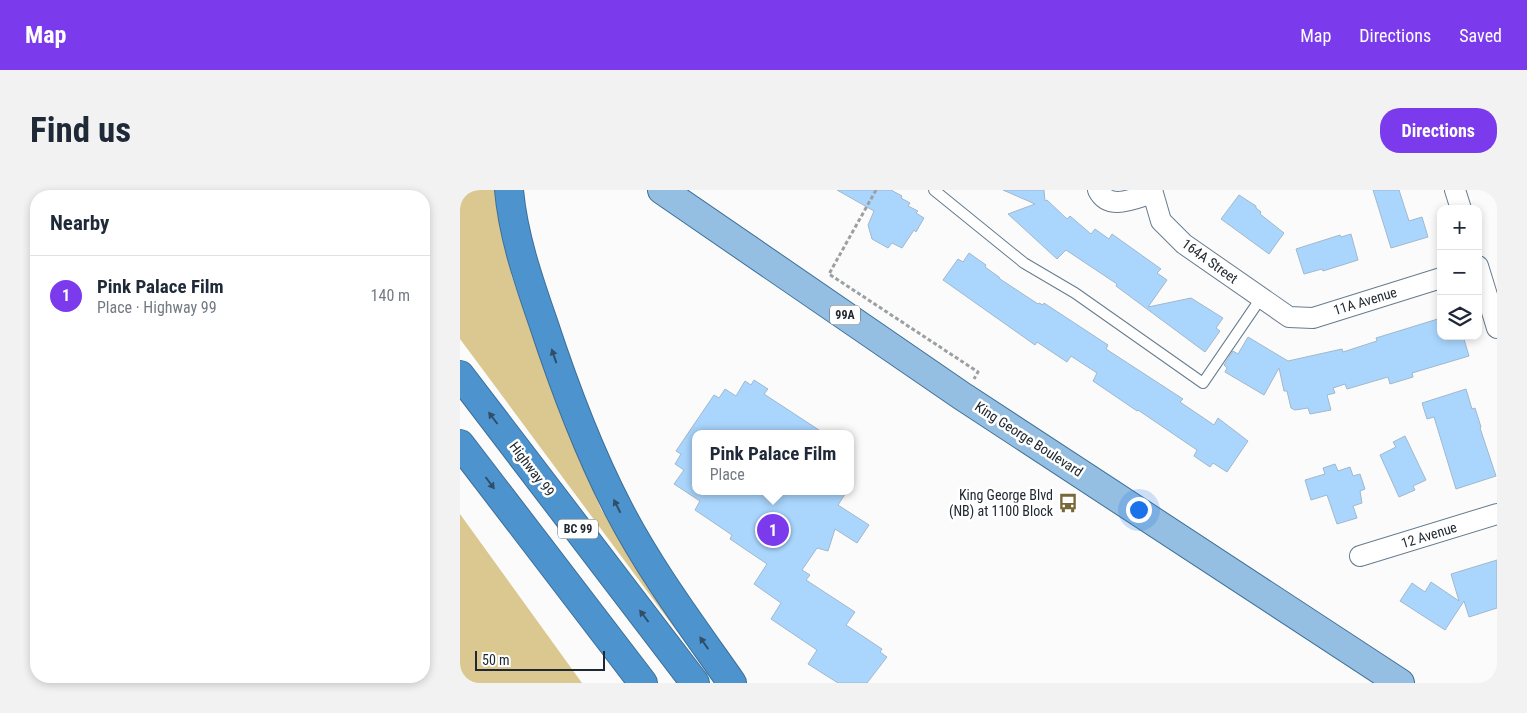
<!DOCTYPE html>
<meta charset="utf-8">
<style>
body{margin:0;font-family:"Roboto Condensed",sans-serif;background:#f2f2f3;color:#1f2937}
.controls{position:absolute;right:15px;top:15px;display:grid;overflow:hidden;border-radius:10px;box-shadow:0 2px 8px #0003}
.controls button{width:45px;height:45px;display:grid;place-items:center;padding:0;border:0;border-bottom:1px solid #e0e1e3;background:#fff;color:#1f2937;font:25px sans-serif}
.scale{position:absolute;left:15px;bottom:12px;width:130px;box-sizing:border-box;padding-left:5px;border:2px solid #202931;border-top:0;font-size:14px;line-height:18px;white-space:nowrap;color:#202931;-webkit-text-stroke:4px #fff;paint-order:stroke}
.you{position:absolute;left:678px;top:319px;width:18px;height:18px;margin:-12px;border:4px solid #fff;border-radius:50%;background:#1a73e8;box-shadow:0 0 0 8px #1a73e833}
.badge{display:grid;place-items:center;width:32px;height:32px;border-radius:50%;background:#7c3aed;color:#fff;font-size:16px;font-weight:700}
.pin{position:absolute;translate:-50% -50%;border:2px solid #fff;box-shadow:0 1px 5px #0006}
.popup{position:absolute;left:232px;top:240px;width:162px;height:65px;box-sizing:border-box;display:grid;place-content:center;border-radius:10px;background:#fff;filter:drop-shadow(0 1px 4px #0005);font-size:16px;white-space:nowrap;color:#747a83}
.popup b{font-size:19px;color:#1f2937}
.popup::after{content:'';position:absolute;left:50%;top:100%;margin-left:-10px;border:10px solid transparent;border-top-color:#fff}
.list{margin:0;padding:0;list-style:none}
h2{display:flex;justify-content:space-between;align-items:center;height:65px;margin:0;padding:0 20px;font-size:21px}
h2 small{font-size:16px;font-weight:400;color:#747a83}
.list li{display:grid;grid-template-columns:32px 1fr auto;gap:15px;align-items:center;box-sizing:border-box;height:80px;padding:0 20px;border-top:1px solid #e0e1e3}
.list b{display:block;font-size:19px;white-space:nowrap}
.list p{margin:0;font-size:16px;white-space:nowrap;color:#747a83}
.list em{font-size:16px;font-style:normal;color:#747a83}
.icon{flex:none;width:28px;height:28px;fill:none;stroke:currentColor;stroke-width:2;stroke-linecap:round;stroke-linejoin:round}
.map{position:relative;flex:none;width:1037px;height:493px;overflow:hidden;border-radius:20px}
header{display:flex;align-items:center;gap:30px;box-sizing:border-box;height:70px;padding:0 25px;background:#7c3aed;color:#fff}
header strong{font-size:24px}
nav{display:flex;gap:28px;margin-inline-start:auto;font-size:18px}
.intro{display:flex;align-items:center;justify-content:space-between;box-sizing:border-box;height:120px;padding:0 30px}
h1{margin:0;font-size:35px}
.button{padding:12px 22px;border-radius:20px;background:#7c3aed;color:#fff;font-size:18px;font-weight:700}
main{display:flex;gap:30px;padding:0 30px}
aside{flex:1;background:#fff;border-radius:20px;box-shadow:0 2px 8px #0003}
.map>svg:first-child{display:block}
.green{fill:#dbc790}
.building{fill:#aad6fd;stroke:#a0b8cd}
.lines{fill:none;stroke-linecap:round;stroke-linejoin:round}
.service-casing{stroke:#667c8f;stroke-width:12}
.minor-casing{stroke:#667c8f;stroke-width:22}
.primary-casing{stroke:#3d6f98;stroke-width:30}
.motorway-casing{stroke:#3d6f98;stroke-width:30}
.path{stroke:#9ca0a3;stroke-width:3;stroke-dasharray:4 2.5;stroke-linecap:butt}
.service{stroke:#fff;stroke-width:10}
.minor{stroke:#fff;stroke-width:20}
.primary{stroke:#94bfe2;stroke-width:28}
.motorway{stroke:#4d94cf;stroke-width:28}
.oneway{fill:#304e68}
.labels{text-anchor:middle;stroke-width:5;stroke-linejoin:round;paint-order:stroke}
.shield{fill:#fff;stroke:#63696f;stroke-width:1}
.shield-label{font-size:12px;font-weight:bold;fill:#202931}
.street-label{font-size:14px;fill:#202931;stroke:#fff}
.poi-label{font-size:14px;fill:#202931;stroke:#fff;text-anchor:end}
</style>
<header>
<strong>Map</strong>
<nav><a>Map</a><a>Directions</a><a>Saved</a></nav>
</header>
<div class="intro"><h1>Find us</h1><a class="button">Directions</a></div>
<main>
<aside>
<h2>Nearby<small></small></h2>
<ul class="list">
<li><span class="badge">1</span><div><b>Pink Palace Film</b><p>Place · Highway 99</p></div><em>140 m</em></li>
</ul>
</aside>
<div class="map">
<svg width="1037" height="493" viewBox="0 0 1037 493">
<rect width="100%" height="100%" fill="#fbfbfb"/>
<path class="green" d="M0 0H36L37 22 52 87 86 184 141 319 175 374 236 467 0 149Z
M0 324 122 493H0Z"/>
<path class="building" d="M377 0H431L442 6 441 8 450 13 448 16 458 21 456 23 464 28 456 42 454 40 442 58 432 53 428 58 412 49 408 35 414 21Z
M543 0H584L585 11 587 10 607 29 610 26 631 44 635 39 649 49 652 44 701 79 697 83 707 90 688 117 731 108 763 128 756 138 760 141 745 162 656 96 657 94 606 60 597 69 548 24 575 14Z
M913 0H939L949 31 962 27 968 47 931 58Z
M779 5 796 16V18L801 22 800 24 824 43 809 64 761 29Z
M891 44 898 70 863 81 862 79 844 84 836 59 880 45 881 47Z
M509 63 526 75 525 77 539 87 540 89 578 114 579 113 583 115 584 113 648 155 646 159 723 209 720 212 754 235 758 228 788 251 767 282 753 273 750 277 734 266 737 260 678 220 677 221 633 191 637 183 611 166 607 172 577 152 575 155 483 90 498 69 503 72Z
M981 128V146H1003L1009 166 952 183 953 187 930 194 928 187 887 199 885 194 873 198 875 203 867 205 871 220 850 224 848 218 835 220 831 218 827 201H824L819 178 804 205 765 182 767 178 764 175 773 161 778 164 788 147 828 171 882 159 883 162 917 151 916 148Z
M294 190 308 199 304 204 365 244H236V301H387L378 315 409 335 397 353 375 339 368 361 357 358 342 380 350 385 346 390 395 422 386 435 422 459 420 462 427 467 407 493H378L348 474 357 460 311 429 321 413 294 394 307 374 270 349 272 345 235 320 240 311 214 294 224 280 215 274 221 264 216 261 254 205 259 208 265 199 276 206 285 191 291 195Z
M1006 199 1012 219 1015 218 1021 237 1020 238 1036 286 996 299 974 227 967 229 962 213Z
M945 246 966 290 953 296 955 300 939 307 920 265 936 257 933 252Z
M875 274 878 281 890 277 893 286 900 284 905 299 900 301 902 313 893 316 897 328 877 334 867 305 851 310 845 290 865 284 863 278Z
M1037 370V418L1009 427 1004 411 985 440 940 411 952 393 965 402 971 392 999 411 991 384Z"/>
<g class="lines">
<defs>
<path id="service" d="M474 0 564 73 615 103 743 193 801 108"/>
<path id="minor" d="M638 0C649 22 675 8 693 3
M692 0 701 31 724 54 829 127 853 128 981 88
M995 0 1001 19
M1018 76 1037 138
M900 366 1037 324"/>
<path id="primary" d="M202 0 502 206 940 493"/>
<path id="motorway" d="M49 0C53 45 68 89 83 132 104 196 127 258 158 318 190 380 232 436 272 493
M0 185 235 493
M0 254 183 493"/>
</defs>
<use href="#service" class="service-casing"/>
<use href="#minor" class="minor-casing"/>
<use href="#primary" class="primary-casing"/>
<use href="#motorway" class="motorway-casing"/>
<path class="path" d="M416 0 369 84 518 182 514 189"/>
<use href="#service" class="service"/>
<use href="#minor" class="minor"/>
<use href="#primary" class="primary"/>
<use href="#motorway" class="motorway"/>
</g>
<defs><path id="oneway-solid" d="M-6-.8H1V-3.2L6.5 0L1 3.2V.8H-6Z" transform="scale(1.25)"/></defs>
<g class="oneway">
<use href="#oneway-solid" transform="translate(94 166) rotate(-109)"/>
<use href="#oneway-solid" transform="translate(33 228) rotate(-127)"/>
<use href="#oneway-solid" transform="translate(30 293) rotate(53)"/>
<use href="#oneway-solid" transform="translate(157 316) rotate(-117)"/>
<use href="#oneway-solid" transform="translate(184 426) rotate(-127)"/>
<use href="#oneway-solid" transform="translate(244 453) rotate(-125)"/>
</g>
<defs>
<symbol id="bus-bare" viewBox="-9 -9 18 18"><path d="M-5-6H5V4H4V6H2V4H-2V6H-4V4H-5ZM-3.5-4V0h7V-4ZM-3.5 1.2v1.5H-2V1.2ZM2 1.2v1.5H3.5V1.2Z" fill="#796736" stroke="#fff" stroke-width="2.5" paint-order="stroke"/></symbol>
</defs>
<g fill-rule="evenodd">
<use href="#bus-bare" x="594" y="299" width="28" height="28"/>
</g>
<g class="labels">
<g class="shield">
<rect x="370" y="115.5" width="30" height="19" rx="4"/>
<rect x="98" y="329.5" width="40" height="19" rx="4"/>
</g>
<g class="shield-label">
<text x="385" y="129">99A</text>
<text x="118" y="343">BC 99</text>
</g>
<g class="street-label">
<text transform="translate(750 71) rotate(36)" y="5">164A Street</text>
<text transform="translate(905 111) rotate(-17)" y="5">11A Avenue</text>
<text transform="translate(569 249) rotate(33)" y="5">King George Boulevard</text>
<text transform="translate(72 279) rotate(53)" y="5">Highway 99</text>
<text transform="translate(969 345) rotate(-17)" y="5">12 Avenue</text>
</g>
<g class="poi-label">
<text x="593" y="310">King George Blvd<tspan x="593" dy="16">(NB) at 1100 Block</tspan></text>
</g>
</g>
</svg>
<div class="controls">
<button>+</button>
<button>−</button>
<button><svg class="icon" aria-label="layers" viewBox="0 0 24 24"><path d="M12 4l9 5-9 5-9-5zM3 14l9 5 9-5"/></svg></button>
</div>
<div class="scale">50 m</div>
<div class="you"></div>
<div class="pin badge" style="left:313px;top:340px">1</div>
<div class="popup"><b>Pink Palace Film</b>Place</div>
</div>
</main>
